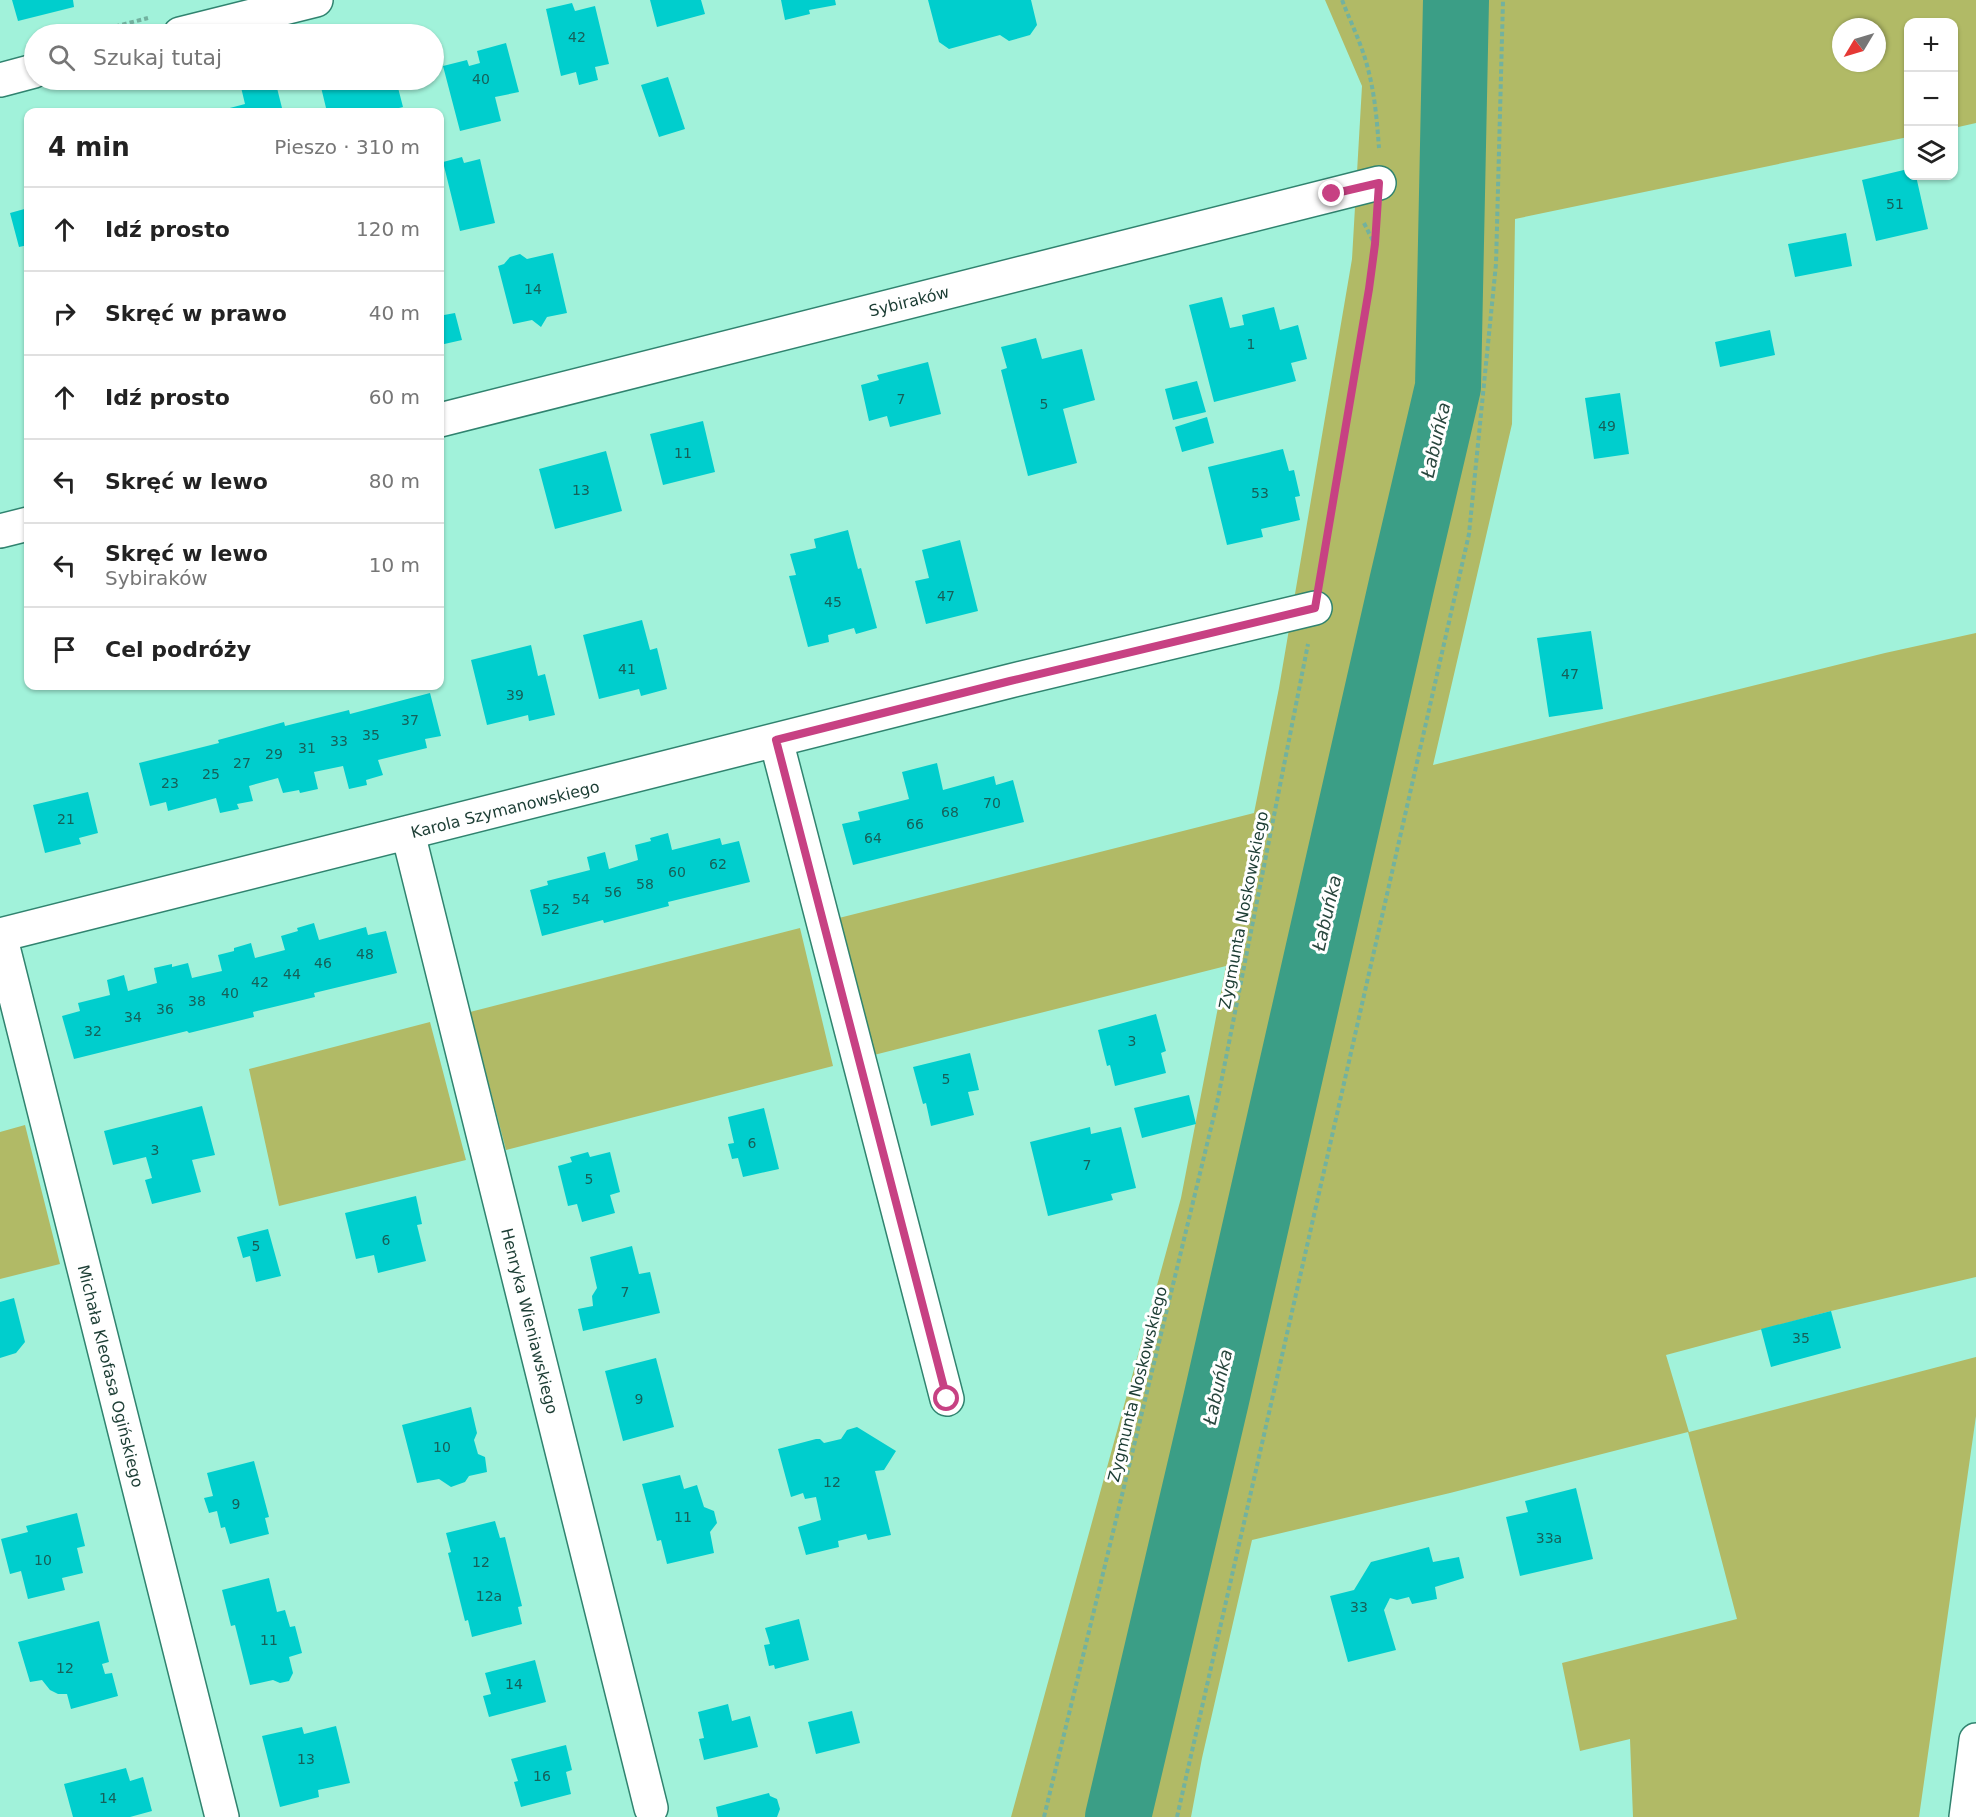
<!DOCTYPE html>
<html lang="pl">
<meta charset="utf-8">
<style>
body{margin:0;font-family:"DejaVu Sans",sans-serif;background:#f6f6f6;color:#222}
.controls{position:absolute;right:18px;top:18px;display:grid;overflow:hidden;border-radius:12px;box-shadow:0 2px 4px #0004}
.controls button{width:54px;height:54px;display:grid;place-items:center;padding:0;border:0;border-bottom:2px solid #e0e0e0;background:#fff;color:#222;font:30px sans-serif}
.compass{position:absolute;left:1832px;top:18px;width:54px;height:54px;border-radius:50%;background:#fff;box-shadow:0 2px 4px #0004;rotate:232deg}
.stop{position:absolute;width:18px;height:18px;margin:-14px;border:4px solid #c74183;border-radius:50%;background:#fff}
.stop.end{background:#c74183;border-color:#fff;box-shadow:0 2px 6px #0008}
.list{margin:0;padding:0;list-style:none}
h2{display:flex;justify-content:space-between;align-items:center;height:78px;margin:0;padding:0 24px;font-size:26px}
h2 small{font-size:20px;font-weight:400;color:#767676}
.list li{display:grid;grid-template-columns:39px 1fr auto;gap:18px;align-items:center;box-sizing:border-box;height:84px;padding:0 24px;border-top:2px solid #e0e0e0}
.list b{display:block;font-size:22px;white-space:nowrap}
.list p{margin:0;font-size:20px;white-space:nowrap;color:#767676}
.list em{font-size:20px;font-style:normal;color:#767676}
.icon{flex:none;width:33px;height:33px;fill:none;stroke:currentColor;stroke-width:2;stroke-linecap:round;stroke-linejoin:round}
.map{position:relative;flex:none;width:1976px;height:1817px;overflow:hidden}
.search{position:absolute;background:#fff;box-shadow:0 2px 4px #0004;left:24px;top:24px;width:420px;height:66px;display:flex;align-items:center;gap:15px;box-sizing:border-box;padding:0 21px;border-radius:33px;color:#767676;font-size:22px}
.panel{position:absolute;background:#fff;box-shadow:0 2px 4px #0004;left:24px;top:108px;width:420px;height:582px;border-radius:12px}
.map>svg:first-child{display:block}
.green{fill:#b1ba66;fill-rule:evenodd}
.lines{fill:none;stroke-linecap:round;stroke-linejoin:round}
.river{stroke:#3b9e86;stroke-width:66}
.building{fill:#00cecd}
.minor-casing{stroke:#30836f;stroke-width:36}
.path{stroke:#72b29f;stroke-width:4;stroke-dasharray:4.5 3;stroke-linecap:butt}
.minor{stroke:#fff;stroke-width:33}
.route{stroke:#c74183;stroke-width:8}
.labels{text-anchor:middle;stroke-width:6;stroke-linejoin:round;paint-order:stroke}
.number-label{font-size:14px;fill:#15615a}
.street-label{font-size:16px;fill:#1c3d34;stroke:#fff}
.water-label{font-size:18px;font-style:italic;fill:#29473e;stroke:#fff}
</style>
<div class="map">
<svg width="1976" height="1817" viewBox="0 0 1976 1817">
<rect width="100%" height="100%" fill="#a1f2da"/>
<path class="green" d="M1325 0H1976V123L1954 128V22H1908V137L1515 219 1512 424 1433 765 1885 653 1976 633V1277L1831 1311 1666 1355 1689 1432 1976 1357V1416L1919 1817H1633L1630 1739 1580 1751 1562 1663 1737 1619 1688 1432 1450 1493 1252 1540 1202 1758 1191 1817H1011L1181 1198 1226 966 870 1056 835 919 1254 813 1279 688 1352 259 1362 86ZM1841 27H1877V63H1841Z
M800 928 833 1066 506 1150 470 1012Z
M430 1022 466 1160 279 1206 249 1069Z
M25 1125 60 1264 0 1279V1132Z"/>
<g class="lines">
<path class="river" d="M1118 1817 1216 1400 1402 583 1448 387 1456 0"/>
</g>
<path class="building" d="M12 0H73L74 7 18 21Z
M650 0H701L705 14 657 27Z
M781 0H835L836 5 809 10 810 14 785 20Z
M928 0H1031L1037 25 1030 35 1009 41 1000 35 949 49 939 42Z
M572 3 575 11 595 6 609 64 595 67 598 80 579 85 576 72 561 76 546 9Z
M506 43 519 92 495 97 501 121 460 131 443 66 467 60 469 66 480 63 477 51Z
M668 77 685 129 659 137 641 85Z
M253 80H275L283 112H226V109L245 104 240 83Z
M333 80H396L403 107 383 112H327L320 83Z
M462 157 464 163 480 159 495 223 460 231 443 162Z
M1908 169V176H1916L1928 229 1876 241 1862 180Z
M28 208V245L19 247 10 213Z
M1846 233 1852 266 1795 277 1788 244Z
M553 253 567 313 547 317 541 327 532 320 513 324 498 266 504 264 510 257 520 254 527 259Z
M1222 297 1230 328 1244 325 1242 315 1274 307 1280 330 1298 325 1307 359 1291 363 1296 381 1214 402 1189 305Z
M440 301 444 315 455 313 462 340 440 345Z
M1770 330 1775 355 1720 367 1715 342Z
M1036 338 1042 359 1082 349 1095 400 1063 409 1077 463 1028 476 1001 370 1007 368 1001 347Z
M928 362 941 414 890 427 887 416 869 421 861 385 879 380 877 375Z
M1197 381 1206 412 1173 420 1165 389Z
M1620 393 1629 454 1594 459 1585 398Z
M1207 417 1214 443 1182 452 1175 427Z
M703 421 715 472 663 485 650 434Z
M1283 449 1289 471 1294 470 1300 496 1295 497 1300 520 1261 529 1263 537 1227 545 1208 467Z
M606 451 622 511 555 529 539 469Z
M848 530 858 569 861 568 877 628 856 634 854 628 828 635 829 642 808 647 789 576 796 575 790 554 816 548 814 539Z
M960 540 978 611 926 624 915 581 929 578 922 550Z
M642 620 650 650 657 648 667 689 641 696 639 689 599 699 583 635Z
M1591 631 1603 709 1549 717 1537 638Z
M531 645 538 676 545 674 555 715 529 721 528 715 487 725 471 660Z
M430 693 441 736 425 739 427 748 378 760 383 775 366 780 367 785 349 789 343 766 314 772 318 789 300 793 299 790 283 793 278 778 249 786 253 801 237 804 239 809 220 813 216 798 168 811 166 802 150 806 139 763 219 743 218 740 284 722 285 726 349 710 350 714Z
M937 763 943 790 994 776 996 785 1013 780 1024 822 853 865 842 824 860 820 858 812 909 799 902 772Z
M88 792 98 833 79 838 81 844 45 853 33 805Z
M668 833 672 850 720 838 722 845 739 841 750 882 668 902 669 906 604 923 603 920 542 936 530 890 548 885 547 881 590 870 587 857 605 852 609 869 638 860 635 845 651 841 650 838Z
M314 923 319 940 366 927 368 935 386 931 397 973 314 993 315 997 253 1012 254 1017 189 1033 187 1031 74 1059 62 1016 80 1011 78 1003 110 995 107 980 124 975 128 991 157 983 154 968 172 964V967L188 963 192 978 222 971 218 955 234 951V948L251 943 255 958 285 950 281 936 298 931 297 928Z
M1156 1014 1166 1051 1161 1053 1166 1073 1115 1086 1110 1065 1107 1066 1098 1030Z
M970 1053 979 1090 968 1092 974 1115 931 1126 926 1103 923 1104 913 1067Z
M1189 1095 1196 1124 1142 1138 1134 1108Z
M202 1106 215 1155 192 1160 201 1192 152 1204 145 1180 152 1178 146 1157 113 1165 104 1131Z
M764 1108 779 1169 743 1177 738 1158 732 1159 728 1144 734 1143 728 1117Z
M1090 1127 1091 1134 1121 1127 1136 1188 1111 1194 1113 1200 1048 1216 1030 1142Z
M588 1152 590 1157 610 1152 620 1192 610 1195 615 1213 582 1222 577 1204 568 1206 558 1166 572 1162 570 1157Z
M416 1196 422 1224 417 1225 426 1261 378 1273 374 1255 356 1259 345 1213Z
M268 1229 281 1276 256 1282 250 1256 243 1258 237 1237Z
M632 1246 639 1274 650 1272 660 1313 583 1331 578 1309 593 1306 592 1296 597 1288 590 1257Z
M14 1298 25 1342 16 1353 0 1358V1302Z
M1831 1311 1841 1348 1771 1367 1761 1329Z
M656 1358 674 1427 623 1441 605 1371Z
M471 1407 477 1433 474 1440 478 1454 485 1457 487 1472 469 1476 465 1482 451 1487 439 1479 417 1483 402 1425Z
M857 1427 896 1451 884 1470 875 1471 891 1535 868 1540 866 1534 838 1541 839 1547 806 1555 798 1527 821 1520 816 1497 805 1499 803 1493 791 1497 778 1449 816 1439H820L824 1443 841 1439 847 1430Z
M254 1461 269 1517 265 1518 269 1534 230 1544 225 1527 221 1528 217 1511 209 1513 204 1498 213 1496 207 1473Z
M680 1475 684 1489 697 1485 704 1507 714 1511 717 1523 710 1532 714 1553 667 1564 661 1540 657 1541 642 1484Z
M1576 1488 1593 1559 1520 1576 1506 1517 1528 1512 1525 1501Z
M77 1513 85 1546 77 1548 83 1573 62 1578 65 1590 28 1599 21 1571 10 1574 1 1539 28 1532 26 1526Z
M495 1521 500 1538 505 1537 522 1606 518 1607 522 1624 472 1637 468 1620 465 1621 448 1553 451 1552 446 1533Z
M1429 1547 1433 1562 1459 1557 1464 1578 1435 1587 1437 1599 1412 1604 1409 1597 1397 1600 1390 1598 1384 1610 1396 1650 1348 1662 1330 1596 1354 1590 1371 1562Z
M269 1578 277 1612 285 1610 290 1627 295 1626 302 1653 289 1657 293 1673 289 1681 280 1683 273 1680 250 1685 235 1625 231 1626 222 1590Z
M799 1619 809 1660 775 1669 774 1665 769 1666 764 1645 770 1644 765 1628Z
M99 1621 109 1662 102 1664 105 1674 112 1673 118 1696 71 1709 67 1694H58L50 1690 42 1680 30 1682 18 1642Z
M535 1660 546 1702 489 1717 483 1696 491 1694 485 1673Z
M728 1704 732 1721 750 1716 758 1747 704 1760 699 1739 704 1738 698 1712Z
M852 1711 860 1743 816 1754 808 1722Z
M336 1726 350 1783 318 1790 319 1797 280 1807 262 1736 302 1727 304 1734Z
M566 1745 572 1770 566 1772 571 1794 521 1807 514 1782 518 1781 511 1759Z
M126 1768 130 1781 143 1777 152 1811 130 1817H73L64 1784Z
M769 1793 770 1796 777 1799 780 1809 777 1817H718L716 1807Z"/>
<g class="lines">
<defs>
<path id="minor" d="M180 34 316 0
M0 80 34 71
M440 420 1379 183
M0 531 28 524
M776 740 947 1399
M408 833 651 1808
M222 1817 0 935 1010 681 1315 608
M1966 1817 1976 1740"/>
</defs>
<use href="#minor" class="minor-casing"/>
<path class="path" d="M1342 0C1351 23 1362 45 1368 69 1375 95 1377 122 1379 148
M86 34 148 18
M1364 223 1374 243
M1320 575 1369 289 1377 218
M1044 1817 1217 1103 1308 644
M1177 1817 1469 534 1496 264 1503 0"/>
<use href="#minor" class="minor"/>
</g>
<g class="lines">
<path class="route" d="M947 1399 776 740 1010 681 1315 608 1369 289 1375 244 1379 183 1332 194"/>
</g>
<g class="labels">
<g class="number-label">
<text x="577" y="42">42</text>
<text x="481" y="84">40</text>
<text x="1895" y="209">51</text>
<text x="533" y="294">14</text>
<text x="1251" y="349">1</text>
<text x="901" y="404">7</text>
<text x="1044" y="409">5</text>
<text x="1607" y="431">49</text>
<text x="683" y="458">11</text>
<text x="581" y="495">13</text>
<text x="1260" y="498">53</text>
<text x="946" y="601">47</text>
<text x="833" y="607">45</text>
<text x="627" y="674">41</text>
<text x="1570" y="679">47</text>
<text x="515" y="700">39</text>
<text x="410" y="725">37</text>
<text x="371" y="740">35</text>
<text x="339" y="746">33</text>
<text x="307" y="753">31</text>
<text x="274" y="759">29</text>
<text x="242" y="768">27</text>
<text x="211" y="779">25</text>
<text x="170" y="788">23</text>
<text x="992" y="808">70</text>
<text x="950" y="817">68</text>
<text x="66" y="824">21</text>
<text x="915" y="829">66</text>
<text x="873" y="843">64</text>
<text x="718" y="869">62</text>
<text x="677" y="877">60</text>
<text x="645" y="889">58</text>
<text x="613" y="897">56</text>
<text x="581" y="904">54</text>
<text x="551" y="914">52</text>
<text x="365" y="959">48</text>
<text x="323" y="968">46</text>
<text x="292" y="979">44</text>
<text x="260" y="987">42</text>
<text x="230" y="998">40</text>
<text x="197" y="1006">38</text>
<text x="165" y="1014">36</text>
<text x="133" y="1022">34</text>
<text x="93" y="1036">32</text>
<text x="1132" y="1046">3</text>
<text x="946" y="1084">5</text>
<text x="752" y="1148">6</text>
<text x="155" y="1155">3</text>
<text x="1087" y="1170">7</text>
<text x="589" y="1184">5</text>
<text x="386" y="1245">6</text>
<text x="256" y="1251">5</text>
<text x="625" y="1297">7</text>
<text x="1801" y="1343">35</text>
<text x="639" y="1404">9</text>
<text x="442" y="1452">10</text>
<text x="832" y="1487">12</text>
<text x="236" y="1509">9</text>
<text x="683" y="1522">11</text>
<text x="1549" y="1543">33a</text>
<text x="43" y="1565">10</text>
<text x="481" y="1567">12</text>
<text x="489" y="1601">12a</text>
<text x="1359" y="1612">33</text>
<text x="269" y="1645">11</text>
<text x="65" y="1673">12</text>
<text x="514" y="1689">14</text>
<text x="306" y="1764">13</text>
<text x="542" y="1781">16</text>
<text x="108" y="1803">14</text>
</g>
<g class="street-label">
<text transform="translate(909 301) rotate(-14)" y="6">Sybiraków</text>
<text transform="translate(505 809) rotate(-14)" y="6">Karola Szymanowskiego</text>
<text transform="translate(1243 910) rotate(-79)" y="6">Zygmunta Noskowskiego</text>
<text transform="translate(530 1321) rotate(76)" y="6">Henryka Wieniawskiego</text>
<text transform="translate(111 1376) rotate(76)" y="6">Michała Kleofasa Ogińskiego</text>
<text transform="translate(1137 1384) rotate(-76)" y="6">Zygmunta Noskowskiego</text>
</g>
<g class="water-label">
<text transform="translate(1436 440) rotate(-77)" y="6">Łabuńka</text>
<text transform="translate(1327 913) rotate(-77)" y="6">Łabuńka</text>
<text transform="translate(1218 1387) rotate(-77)" y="6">Łabuńka</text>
</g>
</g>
</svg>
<div class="controls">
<button>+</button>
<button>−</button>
<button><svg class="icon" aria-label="layers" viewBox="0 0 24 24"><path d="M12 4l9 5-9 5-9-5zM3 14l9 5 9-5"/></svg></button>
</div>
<svg class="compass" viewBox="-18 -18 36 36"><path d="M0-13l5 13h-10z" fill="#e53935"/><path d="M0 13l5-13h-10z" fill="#767676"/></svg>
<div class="stop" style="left:947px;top:1399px"></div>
<div class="stop end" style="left:1332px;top:194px"></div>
<div class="search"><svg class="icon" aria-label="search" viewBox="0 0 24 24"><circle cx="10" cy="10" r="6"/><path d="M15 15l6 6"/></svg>Szukaj tutaj</div>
<section class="panel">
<h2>4 min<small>Pieszo · 310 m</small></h2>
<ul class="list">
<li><svg class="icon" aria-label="ahead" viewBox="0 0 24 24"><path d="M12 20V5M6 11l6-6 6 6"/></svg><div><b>Idź prosto</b></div><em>120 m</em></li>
<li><svg class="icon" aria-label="right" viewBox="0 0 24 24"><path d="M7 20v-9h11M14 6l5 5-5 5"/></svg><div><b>Skręć w prawo</b></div><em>40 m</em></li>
<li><svg class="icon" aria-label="ahead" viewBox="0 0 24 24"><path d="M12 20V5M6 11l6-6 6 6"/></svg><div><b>Idź prosto</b></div><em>60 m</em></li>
<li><svg class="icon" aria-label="left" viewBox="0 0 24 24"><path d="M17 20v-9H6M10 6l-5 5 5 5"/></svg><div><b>Skręć w lewo</b></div><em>80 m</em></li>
<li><svg class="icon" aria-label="left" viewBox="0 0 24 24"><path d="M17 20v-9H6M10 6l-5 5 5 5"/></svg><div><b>Skręć w lewo</b><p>Sybiraków</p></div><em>10 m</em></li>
<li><svg class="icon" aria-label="arrive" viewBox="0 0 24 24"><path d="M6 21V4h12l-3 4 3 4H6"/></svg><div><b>Cel podróży</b></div></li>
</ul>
</section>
</div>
